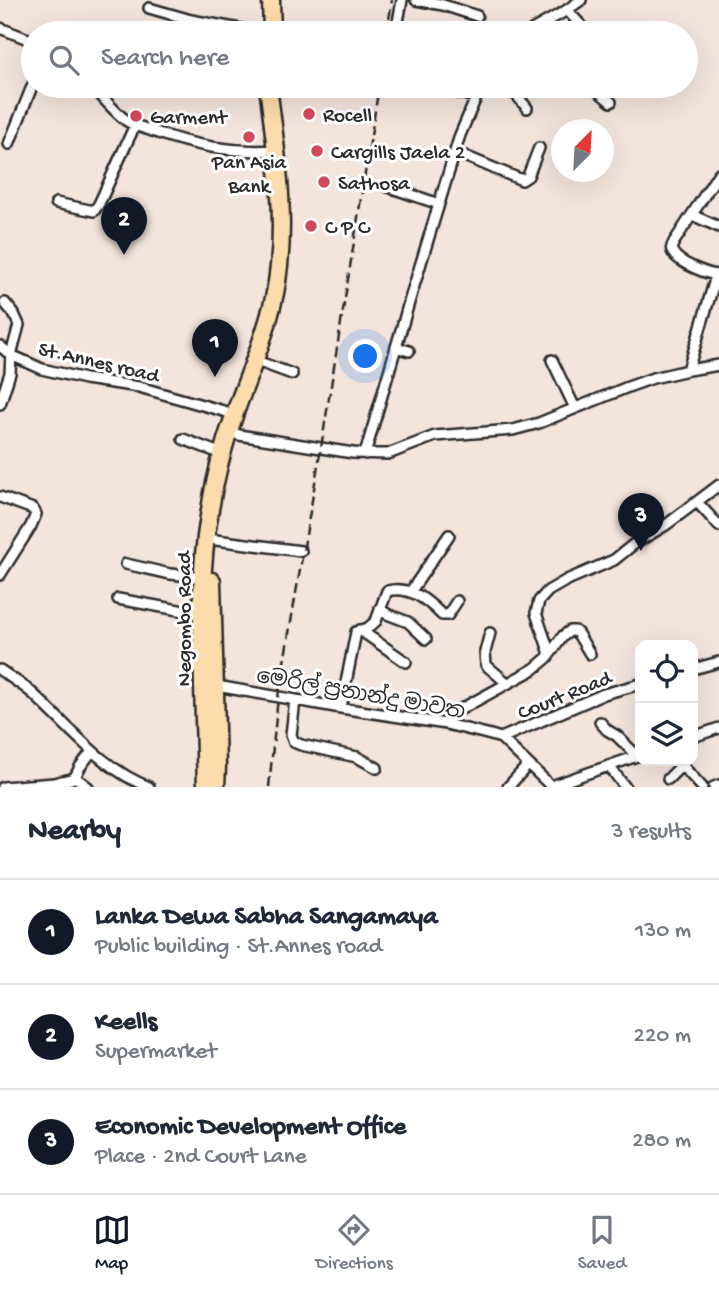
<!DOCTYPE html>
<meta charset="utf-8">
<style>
body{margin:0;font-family:"Gochi Hand","Noto Sans Sinhala",sans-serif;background:#f6f6f7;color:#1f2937}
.controls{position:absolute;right:21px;bottom:21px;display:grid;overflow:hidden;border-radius:14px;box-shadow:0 7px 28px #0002}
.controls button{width:63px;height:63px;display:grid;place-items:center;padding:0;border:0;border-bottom:2px solid #e0e1e3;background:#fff;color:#1f2937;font:35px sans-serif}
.compass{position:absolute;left:551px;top:119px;width:63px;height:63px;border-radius:50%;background:#fff;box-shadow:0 7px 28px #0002;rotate:24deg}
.you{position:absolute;left:366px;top:357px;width:24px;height:24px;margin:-18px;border:5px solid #fff;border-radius:50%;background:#1a73e8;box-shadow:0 0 0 10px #1a73e833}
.badge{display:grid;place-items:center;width:46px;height:46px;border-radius:50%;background:#111827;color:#fff;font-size:23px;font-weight:700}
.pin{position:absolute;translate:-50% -58px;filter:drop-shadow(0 2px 4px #0008)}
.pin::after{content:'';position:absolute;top:37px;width:24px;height:21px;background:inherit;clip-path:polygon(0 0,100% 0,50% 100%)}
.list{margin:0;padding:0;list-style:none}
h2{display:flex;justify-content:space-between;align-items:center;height:91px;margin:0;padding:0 28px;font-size:30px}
h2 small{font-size:23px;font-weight:400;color:#747a83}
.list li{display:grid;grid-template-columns:46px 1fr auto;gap:21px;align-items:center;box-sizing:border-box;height:105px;padding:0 28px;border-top:2px solid #e0e1e3}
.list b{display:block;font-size:26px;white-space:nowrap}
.list p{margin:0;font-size:23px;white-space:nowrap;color:#747a83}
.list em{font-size:23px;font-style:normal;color:#747a83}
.icon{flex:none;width:38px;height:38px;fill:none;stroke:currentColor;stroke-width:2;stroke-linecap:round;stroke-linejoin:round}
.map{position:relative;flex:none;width:719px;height:787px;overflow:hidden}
.search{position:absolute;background:#fff;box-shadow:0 7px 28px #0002;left:21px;right:21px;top:21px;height:77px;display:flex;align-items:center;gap:18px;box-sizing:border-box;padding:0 24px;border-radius:38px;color:#747a83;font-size:26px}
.sheet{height:406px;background:#fff}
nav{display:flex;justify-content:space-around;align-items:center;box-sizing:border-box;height:98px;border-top:2px solid #e0e1e3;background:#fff;font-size:19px;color:#747a83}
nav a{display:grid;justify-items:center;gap:4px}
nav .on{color:#111827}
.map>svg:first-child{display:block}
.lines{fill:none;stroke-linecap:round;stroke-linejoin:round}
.street-casing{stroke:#2b2b2b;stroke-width:14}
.highway-casing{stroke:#2b2b2b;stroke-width:21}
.street{stroke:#fff;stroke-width:9}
.highway{stroke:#fcdcac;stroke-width:16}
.rail{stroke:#2b2b2b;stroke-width:2.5;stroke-dasharray:10 5;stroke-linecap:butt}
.poi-dot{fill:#d1495b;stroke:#fff;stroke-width:2.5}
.labels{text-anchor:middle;stroke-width:6;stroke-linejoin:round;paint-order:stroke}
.poi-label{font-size:21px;fill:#2b2b2b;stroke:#fff;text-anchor:start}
.street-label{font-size:21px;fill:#2b2b2b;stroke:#fff}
</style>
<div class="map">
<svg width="719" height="787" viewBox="0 0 719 787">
<rect width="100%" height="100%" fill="#f3e5dc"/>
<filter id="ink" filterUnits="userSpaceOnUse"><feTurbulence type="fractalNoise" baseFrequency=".0143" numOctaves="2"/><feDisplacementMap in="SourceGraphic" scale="14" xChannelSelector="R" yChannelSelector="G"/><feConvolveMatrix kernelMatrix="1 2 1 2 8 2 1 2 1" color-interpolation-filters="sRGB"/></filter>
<g filter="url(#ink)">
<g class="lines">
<defs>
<path id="street" d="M416 0 443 5 477 16
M149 8 191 20 262 33
M567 10 588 33
M545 23 556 33
M0 28 33 41
M396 33 402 0
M527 33 567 10 581 0
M92 86C103 97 114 112 127 121 135 126 144 128 152 131 194 146 232 153 276 150
M430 86 475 97
M509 86 527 108
M592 86 611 102
M9 144 33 84
M455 152 522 180 528 176 539 148
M719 173 674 242C672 247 670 248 673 253 679 263 708 275 719 275
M386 186 439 204
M56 203 94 211 99 204 135 125
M692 215 719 227
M0 346 11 355 42 369 85 379 139 387 234 414
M396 347 409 351
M552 360 575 408
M262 363 292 374
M688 370 716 276
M0 404 10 373 11 355 19 325 14 314 5 303
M229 431 239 435 353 453 388 454 435 436 513 430 539 423 628 387 653 378 688 370 719 365
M183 439 222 454
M365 454 410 299 460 135 481 86
M0 497 33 509 36 514 31 526 0 575
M697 502 719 526
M216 540 301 551
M126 564 170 574 202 577
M411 591 449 535
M118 599 201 614
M380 608 387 614 408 622 426 639
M360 630 406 662
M490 633 485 652 486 665 507 683
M550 654 536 613 539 601 548 591 567 580 614 560 634 544 666 525 719 485
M693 669 719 662
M0 670C10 677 21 684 31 692 68 725 101 769 149 787
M211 685 341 708 446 724 487 734 501 738 552 787
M295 700 291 735 294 742 301 745 357 757 377 768
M341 708 356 632 368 628 376 621 387 591C410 585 427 600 442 615H448L457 601
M600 722 607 730 617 736 637 756
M446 724 452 714 534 669 547 658 563 636 570 631H575L578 634 590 654
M693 737 719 728
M501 738 604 694 640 684
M678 761 702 787
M609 766 625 787
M75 777 88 787
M668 779 682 765
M551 786 640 755
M3 787 54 783 71 779 75 777 80 767 92 751
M508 787 528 765
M714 787 719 785"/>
<path id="highway" d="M271 0 272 33
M212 581 217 766 216 787
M206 787C205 753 204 720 203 686 202 628 199 574 209 516 214 481 223 446 235 413 250 370 270 327 277 282 287 216 276 151 268 86"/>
</defs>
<use href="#street" class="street-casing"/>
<use href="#highway" class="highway-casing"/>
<use href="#street" class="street"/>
<use href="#highway" class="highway"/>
<path class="rail" d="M387 33 392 0
M269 787 278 697 321 448 379 86"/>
</g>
</g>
<g class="poi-dot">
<circle cx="309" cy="114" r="7"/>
<circle cx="136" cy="116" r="7"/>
<circle cx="249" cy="137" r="7"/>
<circle cx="317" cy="151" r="7"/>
<circle cx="324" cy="182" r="7"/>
<circle cx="311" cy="226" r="7"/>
</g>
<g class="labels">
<g class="poi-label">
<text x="323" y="121">Rocell</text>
<text x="150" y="123">Garment</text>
<text x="331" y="158">Cargills Jaela 2</text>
<text x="249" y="168" text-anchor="middle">Pan Asia<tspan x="249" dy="24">Bank</tspan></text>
<text x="338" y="189">Sathosa</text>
<text x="325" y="233">C P C</text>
</g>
<g class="street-label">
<text transform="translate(99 361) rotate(13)" y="7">St.Annes road</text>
<text transform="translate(183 619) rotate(-90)" y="7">Negombo Road</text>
<text transform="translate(361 693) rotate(10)" y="7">මෙරිල් ප්‍රනාන්දු මාවත</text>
<text transform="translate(564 694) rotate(-22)" y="7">Court Road</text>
</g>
</g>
</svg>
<div class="controls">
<button><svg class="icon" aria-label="locate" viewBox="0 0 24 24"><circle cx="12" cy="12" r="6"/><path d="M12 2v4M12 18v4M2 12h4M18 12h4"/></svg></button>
<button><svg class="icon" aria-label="layers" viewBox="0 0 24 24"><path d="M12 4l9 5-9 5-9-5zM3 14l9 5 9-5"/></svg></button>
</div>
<svg class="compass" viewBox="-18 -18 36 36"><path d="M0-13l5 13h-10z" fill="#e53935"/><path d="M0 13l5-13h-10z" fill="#747a83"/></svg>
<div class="you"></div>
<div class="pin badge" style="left:215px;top:377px">1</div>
<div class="pin badge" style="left:124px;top:255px">2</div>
<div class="pin badge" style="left:641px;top:551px">3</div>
<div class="search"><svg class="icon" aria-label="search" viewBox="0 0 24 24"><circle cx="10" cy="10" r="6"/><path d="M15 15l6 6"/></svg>Search here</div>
</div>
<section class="sheet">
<h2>Nearby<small>3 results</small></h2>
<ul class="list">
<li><span class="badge">1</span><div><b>Lanka Dewa Sabha Sangamaya</b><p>Public building · St.Annes road</p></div><em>130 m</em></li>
<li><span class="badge">2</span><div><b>Keells</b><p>Supermarket</p></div><em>220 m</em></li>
<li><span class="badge">3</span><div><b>Economic Development Office</b><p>Place · 2nd Court Lane</p></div><em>280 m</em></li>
</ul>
</section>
<nav>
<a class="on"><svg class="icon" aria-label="map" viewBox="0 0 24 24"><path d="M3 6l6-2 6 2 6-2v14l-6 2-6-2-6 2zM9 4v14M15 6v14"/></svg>Map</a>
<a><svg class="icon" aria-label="directions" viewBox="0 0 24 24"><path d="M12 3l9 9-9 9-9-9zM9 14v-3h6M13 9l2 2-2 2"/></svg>Directions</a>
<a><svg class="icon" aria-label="saved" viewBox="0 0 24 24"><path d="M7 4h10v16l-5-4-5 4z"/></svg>Saved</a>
</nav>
